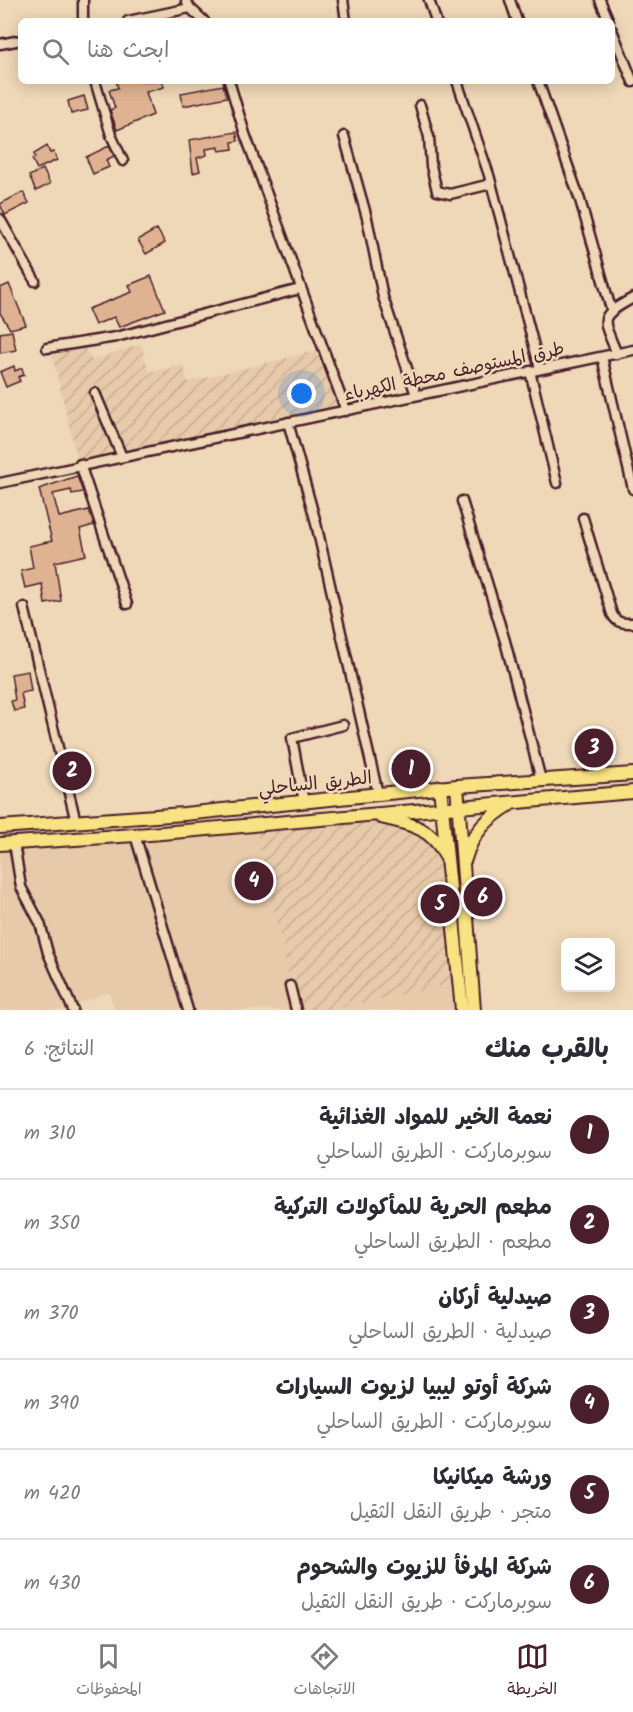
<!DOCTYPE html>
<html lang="ar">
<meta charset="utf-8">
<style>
body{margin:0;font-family:Kalam,"Playpen Sans Arabic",sans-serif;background:#f7f7f7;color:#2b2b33;direction:rtl}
.controls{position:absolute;right:18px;bottom:18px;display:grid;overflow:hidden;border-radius:9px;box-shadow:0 3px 15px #0003}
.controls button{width:54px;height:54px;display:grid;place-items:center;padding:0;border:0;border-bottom:2px solid #e1e1e2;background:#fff;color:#2b2b33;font:30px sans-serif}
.you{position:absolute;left:302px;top:394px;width:21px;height:21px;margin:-15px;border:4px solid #fff;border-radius:50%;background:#1a73e8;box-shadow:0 0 0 9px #1a73e833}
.badge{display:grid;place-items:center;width:39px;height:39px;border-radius:50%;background:#4a1f2b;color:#fff;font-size:20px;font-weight:700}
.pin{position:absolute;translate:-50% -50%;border:3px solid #fff;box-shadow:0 2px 6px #0006}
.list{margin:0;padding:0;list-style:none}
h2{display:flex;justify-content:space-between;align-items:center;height:78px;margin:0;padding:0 24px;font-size:26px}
h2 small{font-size:20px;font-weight:400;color:#7c7c81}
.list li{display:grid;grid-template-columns:39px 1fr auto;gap:18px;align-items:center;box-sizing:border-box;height:90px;padding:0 24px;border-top:2px solid #e1e1e2}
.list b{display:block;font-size:22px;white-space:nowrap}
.list p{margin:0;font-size:20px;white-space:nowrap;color:#7c7c81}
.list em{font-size:20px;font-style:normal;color:#7c7c81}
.icon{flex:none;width:33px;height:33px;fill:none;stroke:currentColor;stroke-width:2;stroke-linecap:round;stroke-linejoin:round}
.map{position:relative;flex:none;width:633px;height:1010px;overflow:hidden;direction:ltr}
.search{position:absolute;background:#fff;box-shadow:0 3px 15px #0003;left:18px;right:18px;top:18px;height:66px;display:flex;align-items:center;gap:15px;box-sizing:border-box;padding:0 21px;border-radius:9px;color:#7c7c81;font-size:22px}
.sheet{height:618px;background:#fff}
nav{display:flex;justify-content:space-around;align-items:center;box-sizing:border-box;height:84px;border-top:2px solid #e1e1e2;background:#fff;font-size:16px;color:#7c7c81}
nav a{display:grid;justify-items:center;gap:3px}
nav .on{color:#4a1f2b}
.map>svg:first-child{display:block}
.built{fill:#e7caa9}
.industrial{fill:url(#industrial-furrows)}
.building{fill:#dfb392;stroke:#4a1f2b;stroke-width:1.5}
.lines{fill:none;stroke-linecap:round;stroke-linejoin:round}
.minor-casing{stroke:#4a1f2b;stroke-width:13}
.highway-casing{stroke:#4a1f2b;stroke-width:16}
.minor{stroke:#efd8b7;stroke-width:8}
.highway{stroke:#f8e281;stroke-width:12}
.labels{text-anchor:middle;stroke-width:5;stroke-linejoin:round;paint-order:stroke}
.street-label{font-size:18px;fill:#4a1f2b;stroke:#efd8b7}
</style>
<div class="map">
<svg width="633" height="1010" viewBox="0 0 633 1010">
<defs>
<pattern id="industrial-furrows" width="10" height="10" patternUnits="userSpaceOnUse" patternTransform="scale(1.5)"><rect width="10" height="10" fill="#e7caa9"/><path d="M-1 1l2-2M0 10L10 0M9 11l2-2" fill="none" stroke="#c8ad92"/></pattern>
</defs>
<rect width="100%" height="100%" fill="#efd8b7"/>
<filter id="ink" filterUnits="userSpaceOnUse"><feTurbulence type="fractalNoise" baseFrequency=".0167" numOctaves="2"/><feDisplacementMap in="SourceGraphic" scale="12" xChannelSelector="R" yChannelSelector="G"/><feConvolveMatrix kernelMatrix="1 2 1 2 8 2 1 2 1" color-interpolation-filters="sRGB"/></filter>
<g filter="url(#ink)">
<path class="built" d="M410 823 462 1010H115L109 992 62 1010H0V844Z"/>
<path class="industrial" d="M141 344 149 372 183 365 188 382 316 351 341 416 78 463 52 354 85 349 92 360Z
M390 819 440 846 460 982 329 1010H296L255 825Z"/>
<path class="building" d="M116 81H162L164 87 146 92 153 115 117 130 110 110 115 108 109 90 118 88Z
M223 85 227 97 183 106 181 93Z
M84 96 88 110 71 114 68 101Z
M236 132 238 141 232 142 233 149 219 151V147L206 149 207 155 197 158 200 171 193 173 189 140Z
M47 146 50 153 54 152 57 160 37 169 32 159 35 158 34 154Z
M109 146 114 156 106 160 109 167 93 174 86 157Z
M43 169 50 184 36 191 29 176Z
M23 192 29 203 5 215 0 204Z
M157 229 165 243 146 254 138 240Z
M151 276 165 310 119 327 114 317 95 325 88 309 132 292 129 285Z
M9 284 26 325 10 329 0 313V288Z
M12 331 16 350 0 353V333Z
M14 366 15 371 22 368 24 375 18 377 20 381 6 387 0 372Z
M77 476 83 492 72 494 71 490 53 494 59 517 89 510 94 525 80 529 86 555 55 562 61 601 45 604 42 584 25 588 21 571 33 568 29 546 52 541 39 489Z
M28 671 31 691 21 693 24 709 14 711 11 701 15 700 11 674Z"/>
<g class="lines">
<defs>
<path id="minor" d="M186 0 190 8 204 21
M343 0 346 21
M429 0 436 21
M510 0 517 21
M600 0 609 21
M83 21V0
M128 21 190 8
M612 30 633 82
M0 44 21 40
M95 81 111 135 123 161
M229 81 245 134 346 411
M457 81 489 175 540 369
M538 81 580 200 611 309
M420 105 429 137 431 166 437 191 450 194 491 184
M344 136 367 218 383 297 416 395
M0 219 35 281
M47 348 116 337 300 289
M617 354C602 317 597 318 633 298
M602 357 633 489
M530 371 557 483
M95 393 122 457
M288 422 315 519 378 794
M80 464 127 604
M0 483 633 350
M462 501 505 641 541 780
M583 518 612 614C617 624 623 623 633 623
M24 607 76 822
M304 802 292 738 343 725
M135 835 188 1010
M14 843 21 887 40 923 48 953 73 1010
M290 986 296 1010"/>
<path id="highway" d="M457 786 474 1010
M440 787 462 1010
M381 817C410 824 431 827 445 855
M0 827 184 814 457 786 633 774
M0 844 150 834 633 792
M465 859C472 832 489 817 512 803"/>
</defs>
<use href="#minor" class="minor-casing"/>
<use href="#highway" class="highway-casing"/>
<use href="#minor" class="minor"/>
<use href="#highway" class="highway"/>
</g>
</g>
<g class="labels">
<g class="street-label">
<text transform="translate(454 371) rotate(-12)" y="6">طرق المستوصف محطة الكهرباء</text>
<text transform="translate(315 783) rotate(-6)" y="6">الطريق الساحلي</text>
</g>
</g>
</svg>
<div class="controls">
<button><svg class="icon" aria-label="layers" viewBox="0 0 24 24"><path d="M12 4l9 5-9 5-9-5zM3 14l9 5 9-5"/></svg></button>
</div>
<div class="you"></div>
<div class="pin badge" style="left:411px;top:769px">1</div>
<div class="pin badge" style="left:72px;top:771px">2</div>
<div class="pin badge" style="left:594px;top:748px">3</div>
<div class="pin badge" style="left:254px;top:881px">4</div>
<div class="pin badge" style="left:440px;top:904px">5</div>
<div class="pin badge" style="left:483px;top:897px">6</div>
<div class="search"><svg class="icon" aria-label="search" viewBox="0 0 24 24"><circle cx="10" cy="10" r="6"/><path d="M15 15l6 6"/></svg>ابحث هنا</div>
</div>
<section class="sheet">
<h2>بالقرب منك<small>النتائج: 6</small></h2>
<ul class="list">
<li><span class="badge">1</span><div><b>نعمة الخير للمواد الغذائية</b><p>سوبرماركت · الطريق الساحلي</p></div><em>310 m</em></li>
<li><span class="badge">2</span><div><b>مطعم الحرية للمأكولات التركية</b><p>مطعم · الطريق الساحلي</p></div><em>350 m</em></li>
<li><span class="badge">3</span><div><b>صيدلية أركان</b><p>صيدلية · الطريق الساحلي</p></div><em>370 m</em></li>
<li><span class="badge">4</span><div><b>شركة أوتو ليبيا لزيوت السيارات</b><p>سوبرماركت · الطريق الساحلي</p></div><em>390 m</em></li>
<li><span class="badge">5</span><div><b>ورشة ميكانيكا</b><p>متجر · طريق النقل الثقيل</p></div><em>420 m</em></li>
<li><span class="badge">6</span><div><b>شركة المرفأ للزيوت والشحوم</b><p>سوبرماركت · طريق النقل الثقيل</p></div><em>430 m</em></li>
</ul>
</section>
<nav>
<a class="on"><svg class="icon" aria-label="map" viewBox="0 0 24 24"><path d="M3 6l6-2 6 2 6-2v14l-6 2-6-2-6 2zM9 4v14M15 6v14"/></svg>الخريطة</a>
<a><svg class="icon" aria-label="directions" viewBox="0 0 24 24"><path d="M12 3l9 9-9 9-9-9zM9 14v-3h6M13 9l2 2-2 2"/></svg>الاتجاهات</a>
<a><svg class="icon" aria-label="saved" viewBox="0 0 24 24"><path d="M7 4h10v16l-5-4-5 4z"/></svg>المحفوظات</a>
</nav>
